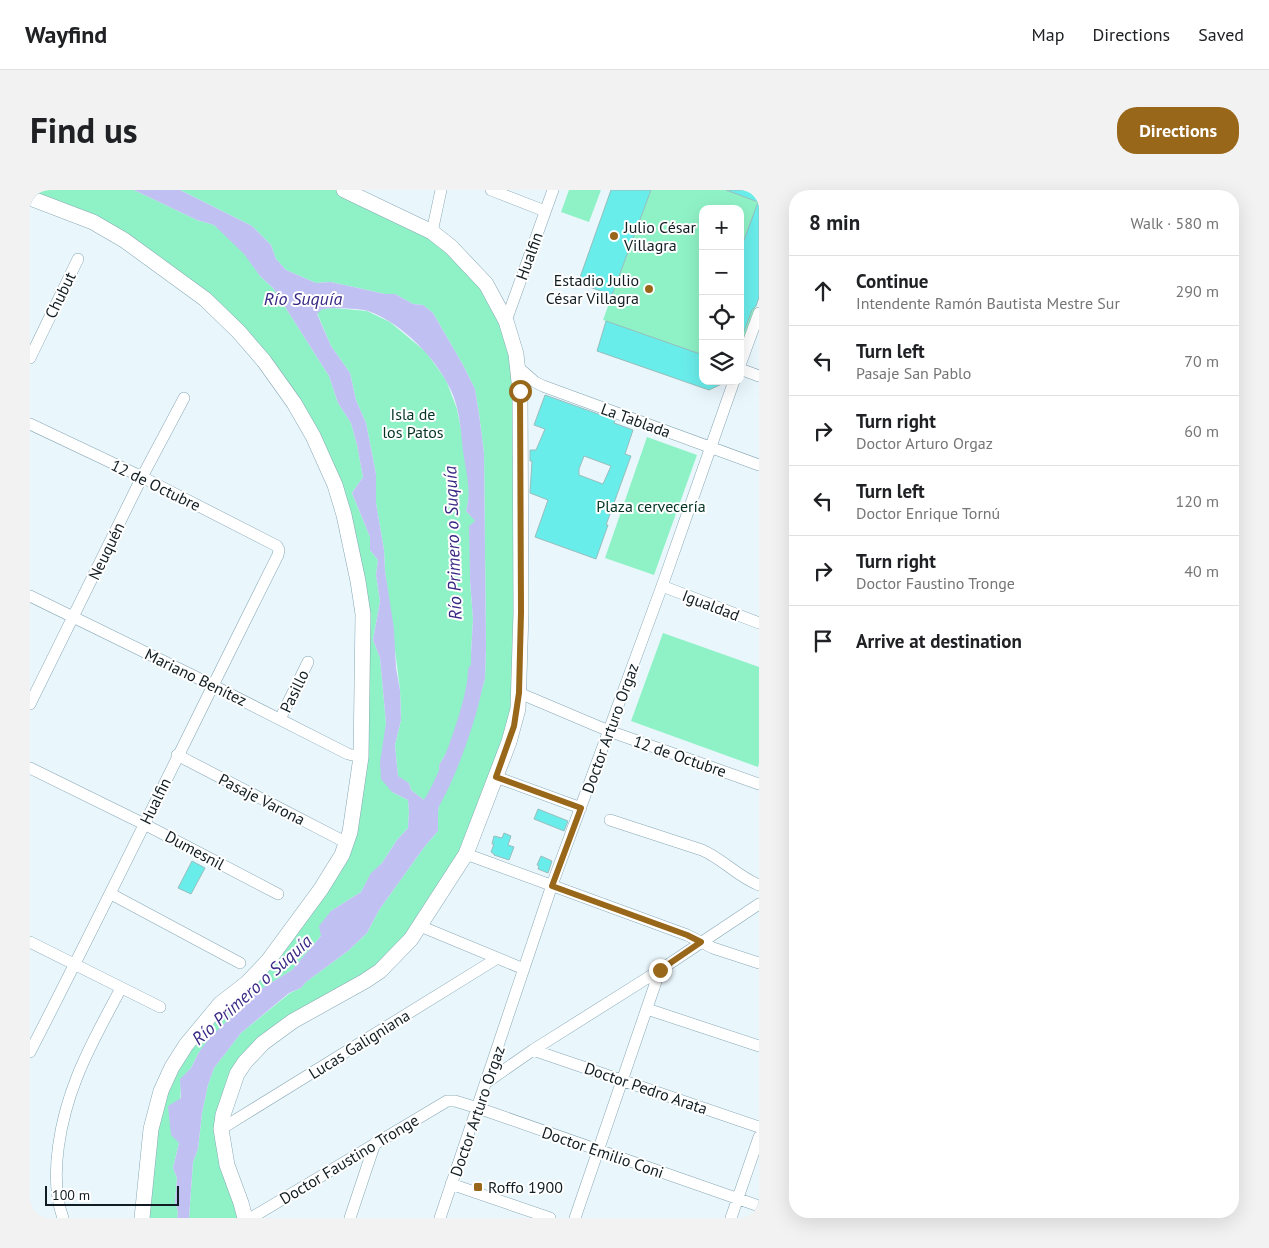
<!DOCTYPE html>
<meta charset="utf-8">
<style>
body{margin:0;font-family:"PT Sans",sans-serif;background:#f2f2f2;color:#202124}
.controls{position:absolute;right:15px;top:15px;display:grid;overflow:hidden;border-radius:10px;box-shadow:0 5px 20px #0002}
.controls button{width:45px;height:45px;display:grid;place-items:center;padding:0;border:0;border-bottom:1px solid #e0e0e0;background:#fff;color:#202124;font:25px sans-serif}
.scale{position:absolute;left:15px;bottom:12px;width:134px;box-sizing:border-box;padding-left:5px;border:2px solid #111d22;border-top:0;font-size:14px;line-height:18px;white-space:nowrap;color:#111d22;-webkit-text-stroke:4px #fff;paint-order:stroke}
.stop{position:absolute;width:15px;height:15px;margin:-11px;border:4px solid #986719;border-radius:50%;background:#fff}
.stop.end{background:#986719;border-color:#fff;box-shadow:0 1px 5px #0008}
.list{margin:0;padding:0;list-style:none}
h2{display:flex;justify-content:space-between;align-items:center;height:65px;margin:0;padding:0 20px;font-size:21px}
h2 small{font-size:16px;font-weight:400;color:#757577}
.list li{display:grid;grid-template-columns:32px 1fr auto;gap:15px;align-items:center;box-sizing:border-box;height:70px;padding:0 20px;border-top:1px solid #e0e0e0}
.list b{display:block;font-size:19px;white-space:nowrap}
.list p{margin:0;font-size:16px;white-space:nowrap;color:#757577}
.list em{font-size:16px;font-style:normal;color:#757577}
.icon{flex:none;width:28px;height:28px;fill:none;stroke:currentColor;stroke-width:2;stroke-linecap:round;stroke-linejoin:round}
.map{position:relative;flex:none;width:729px;height:1028px;overflow:hidden;border-radius:20px}
header{display:flex;align-items:center;gap:30px;box-sizing:border-box;height:70px;padding:0 25px;background:#fff;border-bottom:1px solid #e0e0e0}
header strong{font-size:24px}
nav{display:flex;gap:28px;margin-inline-start:auto;font-size:18px}
.intro{display:flex;align-items:center;justify-content:space-between;box-sizing:border-box;height:120px;padding:0 30px}
h1{margin:0;font-size:35px}
.button{padding:12px 22px;border-radius:20px;background:#986719;color:#fff;font-size:18px;font-weight:700}
main{display:flex;gap:30px;padding:0 30px}
aside{flex:1;background:#fff;border-radius:20px;box-shadow:0 5px 20px #0002}
.map>svg:first-child{display:block}
.green{fill:#8ff2c6}
.water{fill:#c0c0f2;fill-rule:evenodd}
.lines{fill:none;stroke-linecap:round;stroke-linejoin:round}
.river{stroke:#c0c0f2;stroke-width:16}
.building{fill:#69edeb;stroke:#98bebd;fill-rule:evenodd}
.minor-casing{stroke:#87a8b5;stroke-width:12}
.major-casing{stroke:#87a8b5;stroke-width:16}
.minor{stroke:#fff;stroke-width:11}
.major{stroke:#fff;stroke-width:15}
.route{stroke:#986719;stroke-width:6}
.poi-dot{fill:#986719;stroke:#fff;stroke-width:2}
.labels{text-anchor:middle;stroke-width:4;stroke-linejoin:round;paint-order:stroke}
.poi-label{font-size:16px;fill:#111d22;stroke:#fff;text-anchor:start}
.street-label{font-size:16px;fill:#111d22;stroke:#fff}
.park-label{font-size:16px;fill:#043423;stroke:#fff}
.water-label{font-size:18px;font-style:italic;fill:#392985;stroke:#fff}
</style>
<header>
<strong>Wayfind</strong>
<nav><a>Map</a><a>Directions</a><a>Saved</a></nav>
</header>
<div class="intro"><h1>Find us</h1><a class="button">Directions</a></div>
<main>
<div class="map">
<svg width="729" height="1028" viewBox="0 0 729 1028">
<rect width="100%" height="100%" fill="#e9f6fc"/>
<path class="green" d="M0 0H104L167 30 184 35 197 46 215 64 230 86 243 98 299 186 308 213 321 233 327 255 333 287 322 303 340 347V360L348 370 346 385 350 411 343 450 350 468 356 533 355 546 362 602 378 610 379 621 378 638 367 650 352 673 341 684 331 702 301 721 291 746 262 780 220 806 169 862 161 878 151 889 149 953 143 978 147 988 145 1012 148 1022 147 1028H112L118 963 142 877 226 785 320 642 333 424 298 277 209 142 94 50 0 8Z
M150 0H314L402 42 448 83 486 164 489 503 441 654 359 773 223 863 193 925 215 1028H159L163 972 168 959 172 923 178 895 184 878 211 843 260 803 271 798 276 792 318 761 337 743 349 720 395 656 408 641V621L410 612 420 591 426 569 438 547 455 489 456 458 454 263 449 224 445 199 433 175 403 123 393 115 383 114 365 104H355L301 92 286 93 256 80 246 69 241 55 222 36Z
M539 0H571L559 32 531 22Z
M581 0H729V107L710 162V19H673V191H698L679 200 567 161 576 131 573 130 582 105 548 93Z
M304 118 337 121 360 132 396 162 416 190 427 219 432 244 440 302 436 321 446 331 440 355V390L443 429 441 463V489L443 501 442 516 437 530 409 575 411 597 404 605 394 610 381 600 379 593 368 587 365 555 371 530 370 500 355 381 354 360 346 313V284L336 233 326 210 320 183 301 156 287 123 292 119Z
M617 247 667 265 624 385 575 368Z
M633 443 729 477V573L728 577 601 531Z"/>
<path class="water" d="M104 0H150L222 36 241 55 246 69 256 80 286 93 301 92 355 104H365L383 114 393 115 403 123 433 175 445 199 449 224 454 263 456 458 455 489 438 547 426 569 420 591 410 612 408 621V641L395 656 349 720 337 743 318 761 276 792 271 798 259 803 211 843 184 878 178 895 172 923 168 959 163 972 159 1028H147L148 1022 145 1012 147 988 143 978 149 953 141 945 138 916 151 908 150 889 161 878 169 862 181 846 210 819 220 806 262 780 291 746 289 736 301 721 331 702 341 683 352 673 367 650 378 638 379 621 378 610 362 602 351 589 350 572 356 533 350 468 343 450 350 411 346 385 348 370 340 360V347L322 303 333 287 327 255 321 233 308 213 299 186 243 98 230 86 214 64 184 35 167 30ZM304 118C315 119 328 118 338 121 373 133 410 172 423 205 430 223 431 242 433 261 436 283 442 300 436 321L445 331 439 336 440 390 443 429 441 463V489L443 501 442 516 437 530 409 575 411 597 404 605 394 610 381 600 379 593 368 586 365 555 371 530 370 500 366 478 364 439 355 381 354 360 346 313V284L336 233 326 210 320 183 301 156 287 124 292 119Z"/>
<g class="lines">
<path class="river" d="M399 617C417 590 445 513 446 481"/>
</g>
<path class="building" d="M581 0H621L582 105 548 93Z
M696 0H729V107L726 116 722 120 710 152V61L728 12Z
M576 131 673 165V191H696V192L679 200 567 161Z
M515 205 585 230 584 233 603 240 595 264 601 266 576 335H578L566 369 505 347 518 310 500 303 502 271H500V260H506L515 239 504 235ZM554 266 581 276 573 294 549 285V279Z
M508 619 538 631 534 641 504 629Z
M474 643 481 646 478 655 484 657 479 670 464 665V664L461 662 464 654H462L464 646 472 648Z
M511 666 522 671 518 683 508 679 509 676 507 675Z
M162 671 175 678 161 704 148 698Z"/>
<g class="lines">
<defs>
<path id="minor" d="M461 0 515 21
M402 42 411 0
M476 131 523 0
M0 168 48 69
M710 175 729 123
M488 177 505 192 513 196 729 275
M710 179 729 186
M0 234 112 287 247 356 249 360 248 365C165 530 85 697 0 862
M632 396 729 433
M0 406 182 495 318 564 331 567
M489 503 579 541 729 594
M0 514 112 287 154 208
M250 529 278 472
M147 565 317 653
M0 578 114 634 248 704
M466 587 551 618
M580 630 672 660C693 669 708 687 729 695
M436 664 657 745 683 758 729 773
M81 704 210 773
M390 736 494 779
M0 752 130 817
M617 819 729 856
M503 860 729 937
M457 892 503 860 630 780 729 714
M191 939 466 769
M421 994 520 1028
M33 1028C18 986 31 927 47 887 59 856 76 827 91 798
M221 1028 417 911H425L448 918 729 1016
M320 1028 345 953
M410 1028 522 695 632 396 704 191
M545 1028 630 780
M701 1028 729 947"/>
<path id="major" d="M0 8 63 32 94 50 175 109 209 142 234 171 264 213 283 246 305 295 314 325 328 391 333 424 331 567 320 642 312 665 291 699 238 771 217 793 190 814 156 855 142 877 131 901 121 939 112 1028
M215 1028 211 1013 197 975 191 939 193 925 207 884 215 872 233 853 263 831 335 791 350 781 381 749 436 664 479 552 488 519 491 422 490 201 486 164 476 131 456 94 421 57 402 42 314 0"/>
</defs>
<use href="#minor" class="minor-casing"/>
<use href="#major" class="major-casing"/>
<use href="#minor" class="minor"/>
<use href="#major" class="major"/>
</g>
<g class="lines">
<path class="route" d="M490 201 491 422 489 503 484 536 466 587 551 618 522 696 657 745 671 752 630 780"/>
</g>
<g class="poi-dot">
<circle cx="584" cy="46" r="5"/>
<circle cx="619" cy="99" r="5"/>
<rect x="443" y="992" width="10" height="10" rx="2.5"/>
</g>
<g class="labels">
<g class="poi-label">
<text x="594" y="43">Julio César<tspan x="594" dy="18">Villagra</tspan></text>
<text x="609" y="96" text-anchor="end">Estadio Julio<tspan x="609" dy="18">César Villagra</tspan></text>
<text x="458" y="1003">Roffo 1900</text>
</g>
<g class="street-label">
<text transform="translate(499 66) rotate(-70)" y="6">Hualfin</text>
<text transform="translate(30 105) rotate(-64)" y="6">Chubut</text>
<text transform="translate(606 230) rotate(20)" y="6">La Tablada</text>
<text transform="translate(126 295) rotate(26)" y="6">12 de Octubre</text>
<text transform="translate(76 361) rotate(-64)" y="6">Neuquén</text>
<text transform="translate(681 415) rotate(21)" y="6">Igualdad</text>
<text transform="translate(166 487) rotate(26)" y="6">Mariano Benítez</text>
<text transform="translate(264 501) rotate(-64)" y="6">Pasillo</text>
<text transform="translate(580 538) rotate(-70)" y="6">Doctor Arturo Orgaz</text>
<text transform="translate(650 566) rotate(19)" y="6">12 de Octubre</text>
<text transform="translate(232 609) rotate(27)" y="6">Pasaje Varona</text>
<text transform="translate(125 611) rotate(-64)" y="6">Hualfin</text>
<text transform="translate(165 660) rotate(28)" y="6">Dumesnil</text>
<text transform="translate(329 854) rotate(-32)" y="6">Lucas Galigniana</text>
<text transform="translate(616 898) rotate(19)" y="6">Doctor Pedro Arata</text>
<text transform="translate(447 921) rotate(-71)" y="6">Doctor Arturo Orgaz</text>
<text transform="translate(573 962) rotate(19)" y="6">Doctor Emilio Coni</text>
<text transform="translate(319 969) rotate(-31)" y="6">Doctor Faustino Tronge</text>
</g>
<g class="park-label">
<text x="383" y="230">Isla de<tspan x="383" dy="18">los Patos</tspan></text>
<text x="621" y="322">Plaza cervecería</text>
</g>
<g class="water-label">
<text x="273" y="115">Río Suquía</text>
<text transform="translate(423 353) rotate(-92)" y="6">Río Primero o Suquía</text>
<text transform="translate(222 800) rotate(-42)" y="6">Río Primero o Suquía</text>
</g>
</g>
</svg>
<div class="controls">
<button>+</button>
<button>−</button>
<button><svg class="icon" aria-label="locate" viewBox="0 0 24 24"><circle cx="12" cy="12" r="6"/><path d="M12 2v4M12 18v4M2 12h4M18 12h4"/></svg></button>
<button><svg class="icon" aria-label="layers" viewBox="0 0 24 24"><path d="M12 4l9 5-9 5-9-5zM3 14l9 5 9-5"/></svg></button>
</div>
<div class="scale">100 m</div>
<div class="stop" style="left:490px;top:201px"></div>
<div class="stop end" style="left:630px;top:780px"></div>
</div>
<aside>
<h2>8 min<small>Walk · 580 m</small></h2>
<ul class="list">
<li><svg class="icon" aria-label="ahead" viewBox="0 0 24 24"><path d="M12 20V5M6 11l6-6 6 6"/></svg><div><b>Continue</b><p>Intendente Ramón Bautista Mestre Sur</p></div><em>290 m</em></li>
<li><svg class="icon" aria-label="left" viewBox="0 0 24 24"><path d="M17 20v-9H6M10 6l-5 5 5 5"/></svg><div><b>Turn left</b><p>Pasaje San Pablo</p></div><em>70 m</em></li>
<li><svg class="icon" aria-label="right" viewBox="0 0 24 24"><path d="M7 20v-9h11M14 6l5 5-5 5"/></svg><div><b>Turn right</b><p>Doctor Arturo Orgaz</p></div><em>60 m</em></li>
<li><svg class="icon" aria-label="left" viewBox="0 0 24 24"><path d="M17 20v-9H6M10 6l-5 5 5 5"/></svg><div><b>Turn left</b><p>Doctor Enrique Tornú</p></div><em>120 m</em></li>
<li><svg class="icon" aria-label="right" viewBox="0 0 24 24"><path d="M7 20v-9h11M14 6l5 5-5 5"/></svg><div><b>Turn right</b><p>Doctor Faustino Tronge</p></div><em>40 m</em></li>
<li><svg class="icon" aria-label="arrive" viewBox="0 0 24 24"><path d="M6 21V4h12l-3 4 3 4H6"/></svg><div><b>Arrive at destination</b></div></li>
</ul>
</aside>
</main>
